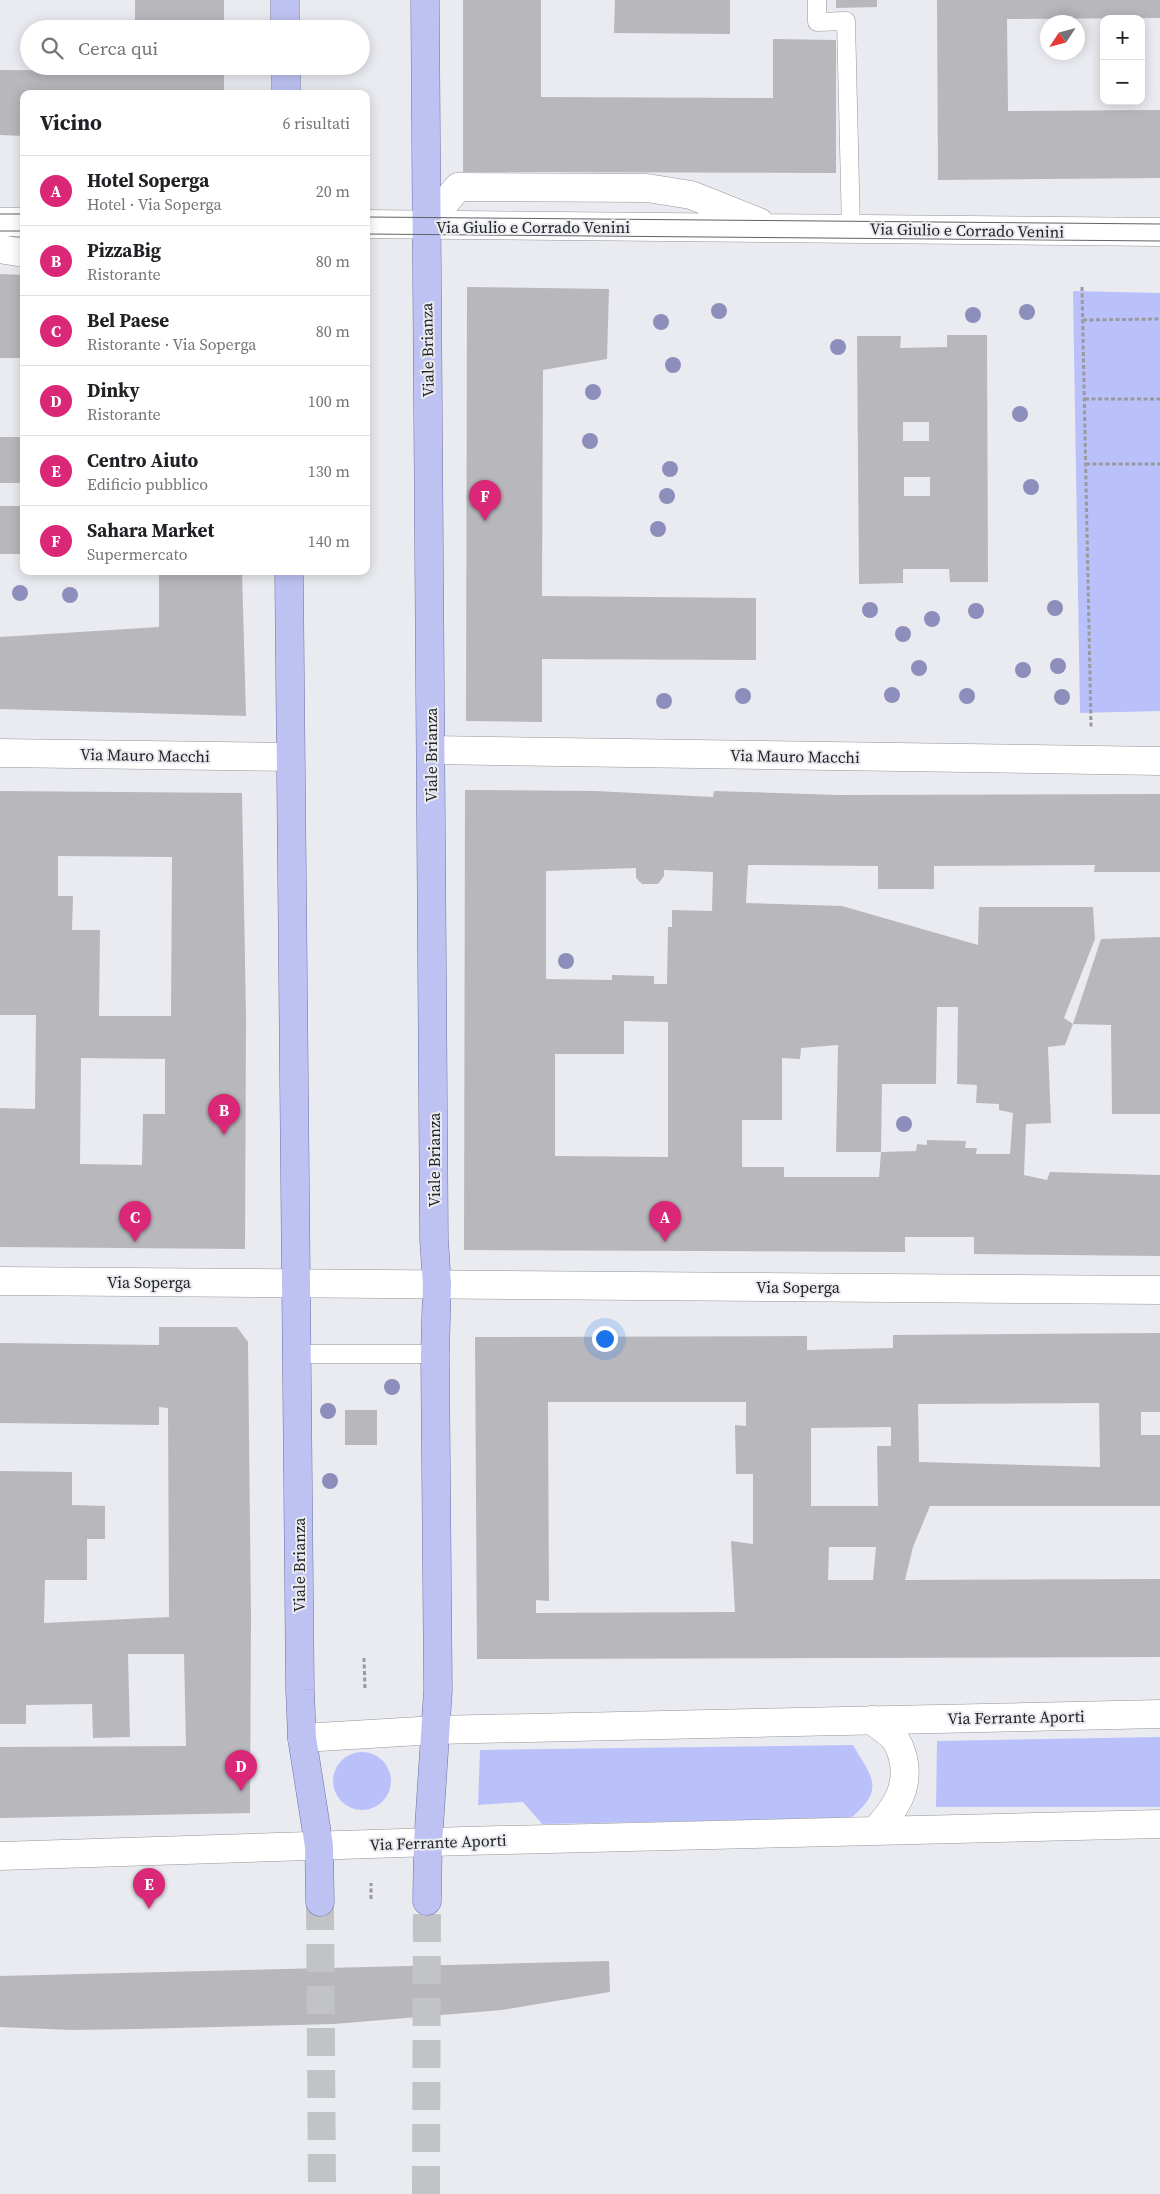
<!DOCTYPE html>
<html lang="it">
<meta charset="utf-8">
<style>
body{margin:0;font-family:"Source Serif 4",serif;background:#f6f6f6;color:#202124}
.controls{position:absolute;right:15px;top:15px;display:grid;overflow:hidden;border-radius:10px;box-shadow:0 2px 12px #0003}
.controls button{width:45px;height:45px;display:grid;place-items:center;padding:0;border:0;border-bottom:1px solid #e0e0e0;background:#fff;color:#202124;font:25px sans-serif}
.compass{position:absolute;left:1040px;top:15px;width:45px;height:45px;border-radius:50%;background:#fff;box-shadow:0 2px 12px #0003;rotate:234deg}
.you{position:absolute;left:604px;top:1338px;width:18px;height:18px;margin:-12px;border:4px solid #fff;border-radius:50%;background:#1a73e8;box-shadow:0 0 0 8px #1a73e833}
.badge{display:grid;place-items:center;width:32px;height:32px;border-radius:50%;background:#db2777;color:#fff;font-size:16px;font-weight:700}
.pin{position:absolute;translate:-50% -41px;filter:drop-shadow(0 1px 2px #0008)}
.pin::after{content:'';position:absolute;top:26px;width:18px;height:15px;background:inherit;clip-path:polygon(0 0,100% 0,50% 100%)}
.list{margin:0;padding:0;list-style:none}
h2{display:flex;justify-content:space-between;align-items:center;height:65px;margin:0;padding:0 20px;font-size:21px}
h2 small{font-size:16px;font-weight:400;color:#757577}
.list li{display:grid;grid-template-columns:32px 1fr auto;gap:15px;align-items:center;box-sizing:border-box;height:70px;padding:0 20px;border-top:1px solid #e0e0e0}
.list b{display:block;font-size:19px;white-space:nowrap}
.list p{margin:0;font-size:16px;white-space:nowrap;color:#757577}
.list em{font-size:16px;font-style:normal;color:#757577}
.icon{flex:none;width:28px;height:28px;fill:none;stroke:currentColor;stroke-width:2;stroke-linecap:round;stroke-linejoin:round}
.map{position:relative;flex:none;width:1160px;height:2194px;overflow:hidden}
.search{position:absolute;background:#fff;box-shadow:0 2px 12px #0003;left:20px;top:20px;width:350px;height:55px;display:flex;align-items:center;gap:12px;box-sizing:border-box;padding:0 18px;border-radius:28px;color:#757577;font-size:19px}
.panel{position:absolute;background:#fff;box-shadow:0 2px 12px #0003;left:20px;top:90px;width:350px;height:485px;border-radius:10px}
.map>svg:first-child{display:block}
.green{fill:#bac1fa}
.building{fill:#b7b7bc;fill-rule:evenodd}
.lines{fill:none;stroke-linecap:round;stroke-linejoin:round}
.primary-tunnel{stroke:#c2c3c7;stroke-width:28;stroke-dasharray:28 14;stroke-linecap:butt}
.lane-casing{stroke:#949599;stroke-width:19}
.street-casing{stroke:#949599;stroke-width:29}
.primary-casing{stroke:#6b70a5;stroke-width:29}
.path{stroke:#999a9e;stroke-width:3;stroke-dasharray:4 2.5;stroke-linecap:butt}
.lane{stroke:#fff;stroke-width:18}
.street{stroke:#fff;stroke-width:28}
.primary{stroke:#bec2f2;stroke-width:28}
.tram{stroke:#626366;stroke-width:1}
.tree{fill:#8d8ebb}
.labels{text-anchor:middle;stroke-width:4;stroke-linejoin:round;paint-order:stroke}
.street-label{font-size:16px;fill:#222324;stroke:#eaebf0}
</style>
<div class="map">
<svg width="1160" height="2194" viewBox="0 0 1160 2194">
<rect width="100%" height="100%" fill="#eaebf0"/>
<path class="green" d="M1073 291 1160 293V711L1080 713Z
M1160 1737V1807H936L937 1741Z
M853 1745C872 1778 886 1788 851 1818L542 1824 523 1802 478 1805 480 1750Z
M333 1781a29 29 0 1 1 58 0a29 29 0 1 1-58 0Z"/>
<path class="building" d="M135 0H224V29H135Z
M463 0H541V97L773 98V39L836 40V173L463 172Z
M615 0H730V34L614 33Z
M836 0H877V7L836 8Z
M937 0H1160V18L1007 19 1008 111 1160 110V178L938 180Z
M135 66H224V94H24V136L0 135V70L135 71Z
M0 274 24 275V358H0Z
M467 287 609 289 607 359 543 370 542 596 756 598V660L542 659V722L466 721Z
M947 335H987L988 582H950L949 569H903V583L859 584 857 336H901L900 348 947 347ZM903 422H929V441H903ZM904 477H930V496H904Z
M0 437H24V483H0Z
M0 506H24V554H0Z
M159 571H242L246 716 0 709V637L159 627Z
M465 790 595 791 713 797 714 791 838 795 1160 794V872H1094L1095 865 934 866V889H878V866L748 865 746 903 842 906 978 945 979 907H1093L1095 939 1064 1018 1073 1024 1065 1045 1048 1047 1051 1123 1026 1124 1024 1175 1047 1180 1050 1172 1160 1175V1256L974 1254V1237H905V1252L464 1250ZM636 868V878L642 884H658L664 876V870L713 872 712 911 672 910V927H668L667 984H654V976L612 975V980L546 979V871ZM937 1007H958L957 1084 977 1085 976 1103 999 1104V1110L1013 1113 1010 1154H976L977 1148H965L966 1141 927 1140V1145L917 1144 916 1151 881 1152 879 1177H784V1167H742V1120H782V1058L800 1059 801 1048 838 1045 836 1152H881L882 1084H936ZM624 1021 668 1022V1157L555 1156V1054H624Z
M0 791 242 793 246 1017 245 1249 0 1247V1108L35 1109 36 1015H0ZM58 856 172 857 171 1016H99L100 930H72L73 896H58ZM81 1058 165 1059V1114H143L142 1165 80 1164Z
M1160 937V1114H1112L1111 1025 1073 1024 1101 939Z
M159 1327H237L248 1342 251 1617 250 1813 0 1818V1747L186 1746 184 1654H128L130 1737 93 1738 92 1704 26 1705V1724H0V1471L72 1472V1505L105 1506V1539H87V1580H45L44 1623 169 1617 168 1408 159 1407V1425L0 1423V1343L159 1345Z
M1160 1333V1412H1141V1435H1160V1506H930L913 1547 905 1580 1160 1579V1657L477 1659 475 1337 807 1336V1350L893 1348V1335ZM548 1402H746V1426L735 1425 736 1474H753V1544L731 1541 735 1612 536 1613V1600L549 1601ZM1099 1403 1100 1467 919 1462 918 1404ZM891 1427V1446H877L878 1506H811V1428ZM829 1547H876L873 1580H828Z
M345 1410H377V1445H345Z
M609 1961 610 1992 502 2010 334 2024 137 2029 72 2030 0 2027V1976Z"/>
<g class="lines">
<path class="primary-tunnel" d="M320 1902 322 2194
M426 2194 427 1901"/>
<defs>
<path id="lane" d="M817 0V22L846 21 851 229
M297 1354H435"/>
<path id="street" d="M0 222H24
M366 224 1160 232
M426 226 458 187 647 188 691 195 759 222
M0 249 24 253
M431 750 1160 761
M0 753 290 757
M0 1281 1160 1290
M872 1720C879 1726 887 1731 893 1737 899 1743 901 1751 903 1758 910 1788 895 1809 876 1830
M302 1738 436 1730 1160 1714
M0 1856 464 1841 1160 1824"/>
<path id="primary" d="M285 0V29
M425 0 434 1240 437 1284 435 1354 438 1690 428 1843 427 1901
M286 66V94
M289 571 300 1690 302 1738 319 1846 320 1902"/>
</defs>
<use href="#lane" class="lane-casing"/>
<use href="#street" class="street-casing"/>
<use href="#primary" class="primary-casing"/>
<path class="path" d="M1082 287 1091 727
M1083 320 1160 319
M1085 399H1160
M1086 464H1160
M364 1658 365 1690
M371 1899V1883"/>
<use href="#lane" class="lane"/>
<use href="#street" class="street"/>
<use href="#primary" class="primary"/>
<path class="tram" d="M0 214H24
M366 217 1160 224
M0 231H24
M366 234 1160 241"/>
</g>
<g class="tree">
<circle cx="719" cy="311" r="8"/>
<circle cx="1027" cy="312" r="8"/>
<circle cx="973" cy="315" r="8"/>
<circle cx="661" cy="322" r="8"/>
<circle cx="838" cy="347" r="8"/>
<circle cx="673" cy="365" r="8"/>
<circle cx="593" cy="392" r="8"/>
<circle cx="1020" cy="414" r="8"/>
<circle cx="590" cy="441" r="8"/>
<circle cx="670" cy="469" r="8"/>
<circle cx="1031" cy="487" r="8"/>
<circle cx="667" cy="496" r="8"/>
<circle cx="658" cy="529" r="8"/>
<circle cx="20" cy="593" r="8"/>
<circle cx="70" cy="595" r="8"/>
<circle cx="1055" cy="608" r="8"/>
<circle cx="870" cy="610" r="8"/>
<circle cx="976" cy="611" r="8"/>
<circle cx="932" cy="619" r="8"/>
<circle cx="903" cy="634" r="8"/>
<circle cx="1058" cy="666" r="8"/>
<circle cx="919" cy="668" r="8"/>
<circle cx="1023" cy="670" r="8"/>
<circle cx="892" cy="695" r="8"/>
<circle cx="743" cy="696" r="8"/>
<circle cx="967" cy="696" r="8"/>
<circle cx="1062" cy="697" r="8"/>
<circle cx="664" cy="701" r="8"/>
<circle cx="566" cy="961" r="8"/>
<circle cx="904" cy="1124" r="8"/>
<circle cx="392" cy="1387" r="8"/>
<circle cx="328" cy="1411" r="8"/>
<circle cx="330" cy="1481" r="8"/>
</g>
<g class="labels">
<g class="street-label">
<text x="533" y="233">Via Giulio e Corrado Venini</text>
<text transform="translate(967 230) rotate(1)" y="6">Via Giulio e Corrado Venini</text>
<text transform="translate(427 350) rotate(-91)" y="6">Viale Brianza</text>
<text transform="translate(145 755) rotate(1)" y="6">Via Mauro Macchi</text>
<text transform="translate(431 755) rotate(-90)" y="6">Viale Brianza</text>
<text transform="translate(795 756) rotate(1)" y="6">Via Mauro Macchi</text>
<text transform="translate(434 1160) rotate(-90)" y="6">Viale Brianza</text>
<text x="149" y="1288">Via Soperga</text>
<text x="798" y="1293">Via Soperga</text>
<text transform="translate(299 1565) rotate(-90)" y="6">Viale Brianza</text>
<text transform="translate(1016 1717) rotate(-1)" y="6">Via Ferrante Aporti</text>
<text transform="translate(438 1842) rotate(-2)" y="6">Via Ferrante Aporti</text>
</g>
</g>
</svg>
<div class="controls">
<button>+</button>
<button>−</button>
</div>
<svg class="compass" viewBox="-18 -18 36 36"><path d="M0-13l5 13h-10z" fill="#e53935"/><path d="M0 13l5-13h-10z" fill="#757577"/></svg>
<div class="you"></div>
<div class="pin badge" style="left:665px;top:1242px">A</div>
<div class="pin badge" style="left:224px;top:1135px">B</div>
<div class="pin badge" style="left:135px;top:1242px">C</div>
<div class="pin badge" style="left:241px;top:1791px">D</div>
<div class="pin badge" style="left:149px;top:1909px">E</div>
<div class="pin badge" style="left:485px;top:521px">F</div>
<div class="search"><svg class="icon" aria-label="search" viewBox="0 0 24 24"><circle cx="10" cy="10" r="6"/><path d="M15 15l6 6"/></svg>Cerca qui</div>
<section class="panel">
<h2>Vicino<small>6 risultati</small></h2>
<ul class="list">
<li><span class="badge">A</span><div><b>Hotel Soperga</b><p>Hotel · Via Soperga</p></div><em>20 m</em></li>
<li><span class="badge">B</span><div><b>PizzaBig</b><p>Ristorante</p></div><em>80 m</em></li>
<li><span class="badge">C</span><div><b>Bel Paese</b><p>Ristorante · Via Soperga</p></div><em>80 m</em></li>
<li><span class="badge">D</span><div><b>Dinky</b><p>Ristorante</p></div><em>100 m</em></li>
<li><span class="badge">E</span><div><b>Centro Aiuto</b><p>Edificio pubblico</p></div><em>130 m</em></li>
<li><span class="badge">F</span><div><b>Sahara Market</b><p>Supermercato</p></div><em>140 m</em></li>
</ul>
</section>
</div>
